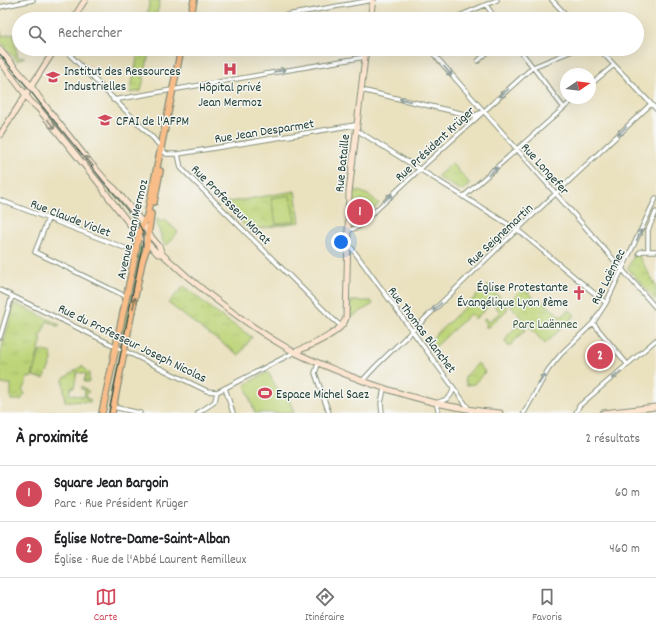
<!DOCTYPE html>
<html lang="fr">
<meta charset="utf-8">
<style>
body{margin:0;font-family:Dekko,sans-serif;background:#f2f2f2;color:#202124}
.compass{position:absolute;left:560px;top:68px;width:36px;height:36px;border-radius:50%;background:#fff;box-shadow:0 4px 16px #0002;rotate:77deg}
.you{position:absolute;left:341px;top:242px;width:14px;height:14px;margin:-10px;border:3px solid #fff;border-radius:50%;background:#1a73e8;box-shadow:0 0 0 6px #1a73e833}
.badge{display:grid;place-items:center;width:26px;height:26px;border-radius:50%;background:#d1495b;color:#fff;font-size:13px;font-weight:700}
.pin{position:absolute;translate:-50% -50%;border:2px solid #fff;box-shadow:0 1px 4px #0006}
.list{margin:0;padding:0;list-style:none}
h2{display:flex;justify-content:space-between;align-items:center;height:52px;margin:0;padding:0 16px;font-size:17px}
h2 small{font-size:13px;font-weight:400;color:#757577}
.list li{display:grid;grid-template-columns:26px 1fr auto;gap:12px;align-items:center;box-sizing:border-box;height:56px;padding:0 16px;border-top:1px solid #e0e0e0}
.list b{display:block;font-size:15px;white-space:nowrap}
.list p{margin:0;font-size:13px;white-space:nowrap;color:#757577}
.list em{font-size:13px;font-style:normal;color:#757577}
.icon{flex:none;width:22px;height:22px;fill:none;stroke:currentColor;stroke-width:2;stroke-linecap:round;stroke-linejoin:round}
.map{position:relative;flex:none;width:656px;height:413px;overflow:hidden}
.search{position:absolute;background:#fff;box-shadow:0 4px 16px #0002;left:12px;right:12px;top:12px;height:44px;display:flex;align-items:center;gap:10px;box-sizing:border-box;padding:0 14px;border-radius:22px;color:#757577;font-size:15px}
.sheet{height:164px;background:#fff}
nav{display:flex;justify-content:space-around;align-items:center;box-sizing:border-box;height:56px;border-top:1px solid #e0e0e0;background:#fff;font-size:11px;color:#757577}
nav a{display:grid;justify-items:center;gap:2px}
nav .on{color:#d1495b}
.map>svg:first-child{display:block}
.grass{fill:url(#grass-tufts);stroke:#6e8856}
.park{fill:url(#park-crowns);stroke:#6e8856}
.pitch{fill:#bdd478;stroke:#6e8856}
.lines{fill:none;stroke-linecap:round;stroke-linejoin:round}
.street-casing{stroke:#848f7a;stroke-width:5.5}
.secondary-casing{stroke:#848f7a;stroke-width:7}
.primary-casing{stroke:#848f7a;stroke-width:8}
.street{stroke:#fff;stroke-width:3.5}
.secondary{stroke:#fce5d0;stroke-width:5}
.primary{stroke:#f8bd89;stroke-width:5.5}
.tram{stroke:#1f3d34;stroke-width:1}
.oneway{stroke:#8f9e9a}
.oneway2{stroke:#8e9182}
.oneway3{stroke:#81775a}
.labels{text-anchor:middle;stroke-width:3;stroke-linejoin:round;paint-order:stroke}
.poi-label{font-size:13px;fill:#1f3d34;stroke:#f6f6f2;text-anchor:start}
.street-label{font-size:13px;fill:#1f3d34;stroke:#f6f6f2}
.park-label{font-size:13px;fill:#3f5b42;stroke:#f6f6f2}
</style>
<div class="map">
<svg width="656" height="413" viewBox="0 0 656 413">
<defs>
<pattern id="grass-tufts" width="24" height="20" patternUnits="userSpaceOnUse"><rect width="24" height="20" fill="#bdd478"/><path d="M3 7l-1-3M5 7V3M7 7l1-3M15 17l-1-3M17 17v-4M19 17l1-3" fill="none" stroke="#a2b768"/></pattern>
<pattern id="park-crowns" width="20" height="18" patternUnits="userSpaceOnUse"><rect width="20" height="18" fill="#bdd478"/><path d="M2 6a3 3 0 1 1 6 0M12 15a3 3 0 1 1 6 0" fill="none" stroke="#a2b768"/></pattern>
</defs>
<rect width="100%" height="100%" fill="#f6f6f2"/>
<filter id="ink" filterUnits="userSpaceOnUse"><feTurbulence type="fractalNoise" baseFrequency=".025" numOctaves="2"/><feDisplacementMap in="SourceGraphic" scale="8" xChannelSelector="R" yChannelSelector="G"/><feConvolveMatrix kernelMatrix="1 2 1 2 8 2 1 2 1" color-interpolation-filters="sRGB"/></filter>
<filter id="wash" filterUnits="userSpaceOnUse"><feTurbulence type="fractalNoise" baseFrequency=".012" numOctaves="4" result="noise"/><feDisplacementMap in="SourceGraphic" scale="16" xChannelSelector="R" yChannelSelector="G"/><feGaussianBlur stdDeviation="0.9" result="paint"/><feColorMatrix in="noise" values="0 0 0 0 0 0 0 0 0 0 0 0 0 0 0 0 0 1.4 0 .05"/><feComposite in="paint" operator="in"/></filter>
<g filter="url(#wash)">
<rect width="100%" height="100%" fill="#eae1bf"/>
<path class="grass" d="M0 28 2 36 19 33 13 34 18 58 25 57 17 61 0 41Z
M157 218 161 222 164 219 178 232 167 245 163 242 156 221Z
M138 246 143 249 125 339H120L137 257Z
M488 285 506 304 508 309 487 328 485 326 487 324 483 319 485 318 489 322 500 312 492 303 475 319 470 314 434 348 438 352 435 355 427 343Z
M17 304 60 325 59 327 47 321 40 337 42 338 32 376 31 378 28 377 22 391 25 393 21 400H11V384H0V355L14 305Z
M522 326H524L526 329 509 347 504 341 508 338 507 336 516 327Z
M40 350 51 353 52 361 44 379 33 376Z
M478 363 485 372 474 384 467 385 465 381V377Z
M82 366 89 373V382H84L86 374 77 372 74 388 71 387 69 394 84 397 85 390 81 389 82 386 89 392 87 393 86 399H90V402L65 401 63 379Z"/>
<path class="park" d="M150 0H160L156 19H146Z
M139 49H150L141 91 130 93Z
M452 163 470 184 463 190H460L437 177Z
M353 190C362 191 372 196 379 204L356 225 352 224 351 221Z
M295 191 300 222 256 229 252 233 223 204 224 203Z
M636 251 656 286V301L628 268Z
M184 286 219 315 252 337 239 355 206 332 168 303Z
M524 287 536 301 539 298 561 317 569 309 575 315 545 344 508 303Z
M350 301H371L373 304 350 318Z"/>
<path class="pitch" d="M290 195 295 221 276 224 271 198Z
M268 372 277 389 288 396 294 413H255L245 385 255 379Z"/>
</g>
<g filter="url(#ink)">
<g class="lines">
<defs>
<path id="street" d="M552 0 570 19
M486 5 496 19
M0 7 33 0
M264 19 373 0
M452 19 497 0
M64 49 154 139 166 154H178L181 168 334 320 341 326
M418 49 431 51 656 308
M519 49 564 108
M589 49 594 50 596 49
M599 49 656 109
M70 55 76 51 88 49
M478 61 491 49
M590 85 614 65
M361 90 473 116 480 113
M113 100 365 57
M354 125 358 131 519 231 606 303
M178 154 355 125
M463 197 575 98
M0 200 130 250H136
M48 219 35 252 123 295H127
M348 231 358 227 421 168 533 67 577 49
M348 243 472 413
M648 251H656
M639 253 642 251H648V230L656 212
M0 290 207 391 217 392 225 388 295 352
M593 323 628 365
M0 337 12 296
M318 364 315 373 329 413
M362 381 376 366 502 244 651 104
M225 388 233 413
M113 407 140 413
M198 413 213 403 215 401 217 392
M382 413 381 403 384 389
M439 413 436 403C445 400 453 398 453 387
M524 413 548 370 561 354 593 323 606 303 656 198
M576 413 579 406 656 340"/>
<path id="secondary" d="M73 19 85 0
M370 19 373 0
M0 50 31 86 43 103 88 160 108 183 115 189 143 223 148 233 159 246 162 254
M0 61 31 102 38 108 102 187 104 191 131 226 158 254H162C202 291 246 325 294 352 312 361 331 368 350 376 399 395 447 409 500 413
M0 135 55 49
M295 352C309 346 342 333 346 318L349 192 366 49
M603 413 656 407"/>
<path id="primary" d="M190 19 194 0
M154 202 160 171
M102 413 135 256C137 241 139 229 147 216L181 49
M112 413 134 301 142 262 146 250 151 214"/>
</defs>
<use href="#street" class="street-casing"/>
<use href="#secondary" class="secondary-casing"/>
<use href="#primary" class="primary-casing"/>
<use href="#street" class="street"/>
<use href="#secondary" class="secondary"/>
<use href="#primary" class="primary"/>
<path class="tram" d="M0 54 140 226 143 233V241L109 413"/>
</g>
<defs><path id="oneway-shaft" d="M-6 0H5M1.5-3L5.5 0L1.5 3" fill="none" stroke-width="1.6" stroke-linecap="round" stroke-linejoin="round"/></defs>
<g class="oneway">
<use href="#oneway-shaft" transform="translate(280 71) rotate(-10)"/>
<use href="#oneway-shaft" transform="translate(448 71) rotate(49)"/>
<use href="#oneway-shaft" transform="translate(504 93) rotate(138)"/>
<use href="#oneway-shaft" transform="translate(405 100) rotate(-167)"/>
<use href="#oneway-shaft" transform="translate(622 131) rotate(136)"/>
<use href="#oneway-shaft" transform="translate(493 171) rotate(-41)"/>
<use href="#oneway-shaft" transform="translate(388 198) rotate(-42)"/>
<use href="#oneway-shaft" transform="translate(639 235) rotate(-65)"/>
<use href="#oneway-shaft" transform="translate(437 307) rotate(136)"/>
<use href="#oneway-shaft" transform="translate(616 375) rotate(141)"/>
<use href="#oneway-shaft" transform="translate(542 379) rotate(-58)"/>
</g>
<g class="oneway2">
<use href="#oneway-shaft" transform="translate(51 124) rotate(51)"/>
<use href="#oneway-shaft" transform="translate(89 161) rotate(-130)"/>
</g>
<use class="oneway3" href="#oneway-shaft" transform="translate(134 303) rotate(-79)"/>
</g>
<defs>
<symbol id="hospital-bare" viewBox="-9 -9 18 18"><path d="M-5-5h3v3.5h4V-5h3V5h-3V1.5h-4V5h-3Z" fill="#d1495b" stroke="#f6f6f2" stroke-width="2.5" paint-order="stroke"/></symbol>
<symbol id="university-bare" viewBox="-9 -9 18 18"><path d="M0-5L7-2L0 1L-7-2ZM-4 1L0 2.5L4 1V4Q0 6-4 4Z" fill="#d1495b" stroke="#f6f6f2" stroke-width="2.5" paint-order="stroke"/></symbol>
<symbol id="church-bare" viewBox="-9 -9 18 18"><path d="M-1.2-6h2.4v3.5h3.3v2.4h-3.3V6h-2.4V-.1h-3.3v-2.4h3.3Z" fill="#d1495b" stroke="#f6f6f2" stroke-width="2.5" paint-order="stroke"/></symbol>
<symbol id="stadium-bare" viewBox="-9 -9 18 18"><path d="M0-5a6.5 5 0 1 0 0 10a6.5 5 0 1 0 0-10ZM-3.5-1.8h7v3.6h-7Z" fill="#d1495b" stroke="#f6f6f2" stroke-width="2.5" paint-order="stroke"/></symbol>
</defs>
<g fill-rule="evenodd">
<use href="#hospital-bare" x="220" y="59" width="20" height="20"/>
<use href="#university-bare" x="43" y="67" width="20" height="20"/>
<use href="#university-bare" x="95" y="110" width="20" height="20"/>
<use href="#church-bare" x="569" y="283" width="20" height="20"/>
<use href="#stadium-bare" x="255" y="383" width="20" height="20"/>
</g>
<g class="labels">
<g class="poi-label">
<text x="64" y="75">Institut des Ressources<tspan x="64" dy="15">Industrielles</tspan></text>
<text x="230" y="91" text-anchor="middle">Hôpital privé<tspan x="230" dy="15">Jean Mermoz</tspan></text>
<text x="116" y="125">CFAI de l'AFPM</text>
<text x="568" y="291" text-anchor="end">Église Protestante<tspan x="568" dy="15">Évangélique Lyon 8ème</tspan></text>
<text x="276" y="398">Espace Michel Saez</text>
</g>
<g class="street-label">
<text transform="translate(264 130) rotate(-9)" y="5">Rue Jean Desparmet</text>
<text transform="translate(434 143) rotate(-43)" y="5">Rue Président Krüger</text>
<text transform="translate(341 163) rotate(-84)" y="5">Rue Bataille</text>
<text transform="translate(546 168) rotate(48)" y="5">Rue Longefer</text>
<text transform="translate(232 204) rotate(45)" y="5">Rue Professeur Morat</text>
<text transform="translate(71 217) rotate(21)" y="5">Rue Claude Violet</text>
<text transform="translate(131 229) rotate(-77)" y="5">Avenue Jean Mermoz</text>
<text transform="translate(499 234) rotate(-43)" y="5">Rue Seignemartin</text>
<text transform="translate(607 276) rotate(-63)" y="5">Rue Laënnec</text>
<text transform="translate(423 329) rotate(53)" y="5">Rue Thomas Blanchet</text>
<text transform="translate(133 342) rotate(26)" y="5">Rue du Professeur Joseph Nicolas</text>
</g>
<g class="park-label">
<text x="545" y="328">Parc Laënnec</text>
</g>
</g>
</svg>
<svg class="compass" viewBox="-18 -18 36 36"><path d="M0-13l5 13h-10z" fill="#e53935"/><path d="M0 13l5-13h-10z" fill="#757577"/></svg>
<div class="you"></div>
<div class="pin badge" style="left:360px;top:212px">1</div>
<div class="pin badge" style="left:600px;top:356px">2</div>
<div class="search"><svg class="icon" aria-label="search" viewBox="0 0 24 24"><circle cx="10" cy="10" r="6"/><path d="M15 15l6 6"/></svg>Rechercher</div>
</div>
<section class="sheet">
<h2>À proximité<small>2 résultats</small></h2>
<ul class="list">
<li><span class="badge">1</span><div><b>Square Jean Bargoin</b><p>Parc · Rue Président Krüger</p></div><em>60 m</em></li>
<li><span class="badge">2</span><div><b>Église Notre-Dame-Saint-Alban</b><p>Église · Rue de l'Abbé Laurent Remilleux</p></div><em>460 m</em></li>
</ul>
</section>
<nav>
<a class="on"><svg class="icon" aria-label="map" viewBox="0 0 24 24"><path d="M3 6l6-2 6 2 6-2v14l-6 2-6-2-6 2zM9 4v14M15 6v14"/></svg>Carte</a>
<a><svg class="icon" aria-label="directions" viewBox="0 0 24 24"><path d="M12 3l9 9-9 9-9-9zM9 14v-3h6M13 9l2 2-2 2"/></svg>Itinéraire</a>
<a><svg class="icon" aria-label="saved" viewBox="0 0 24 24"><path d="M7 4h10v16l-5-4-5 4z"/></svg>Favoris</a>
</nav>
